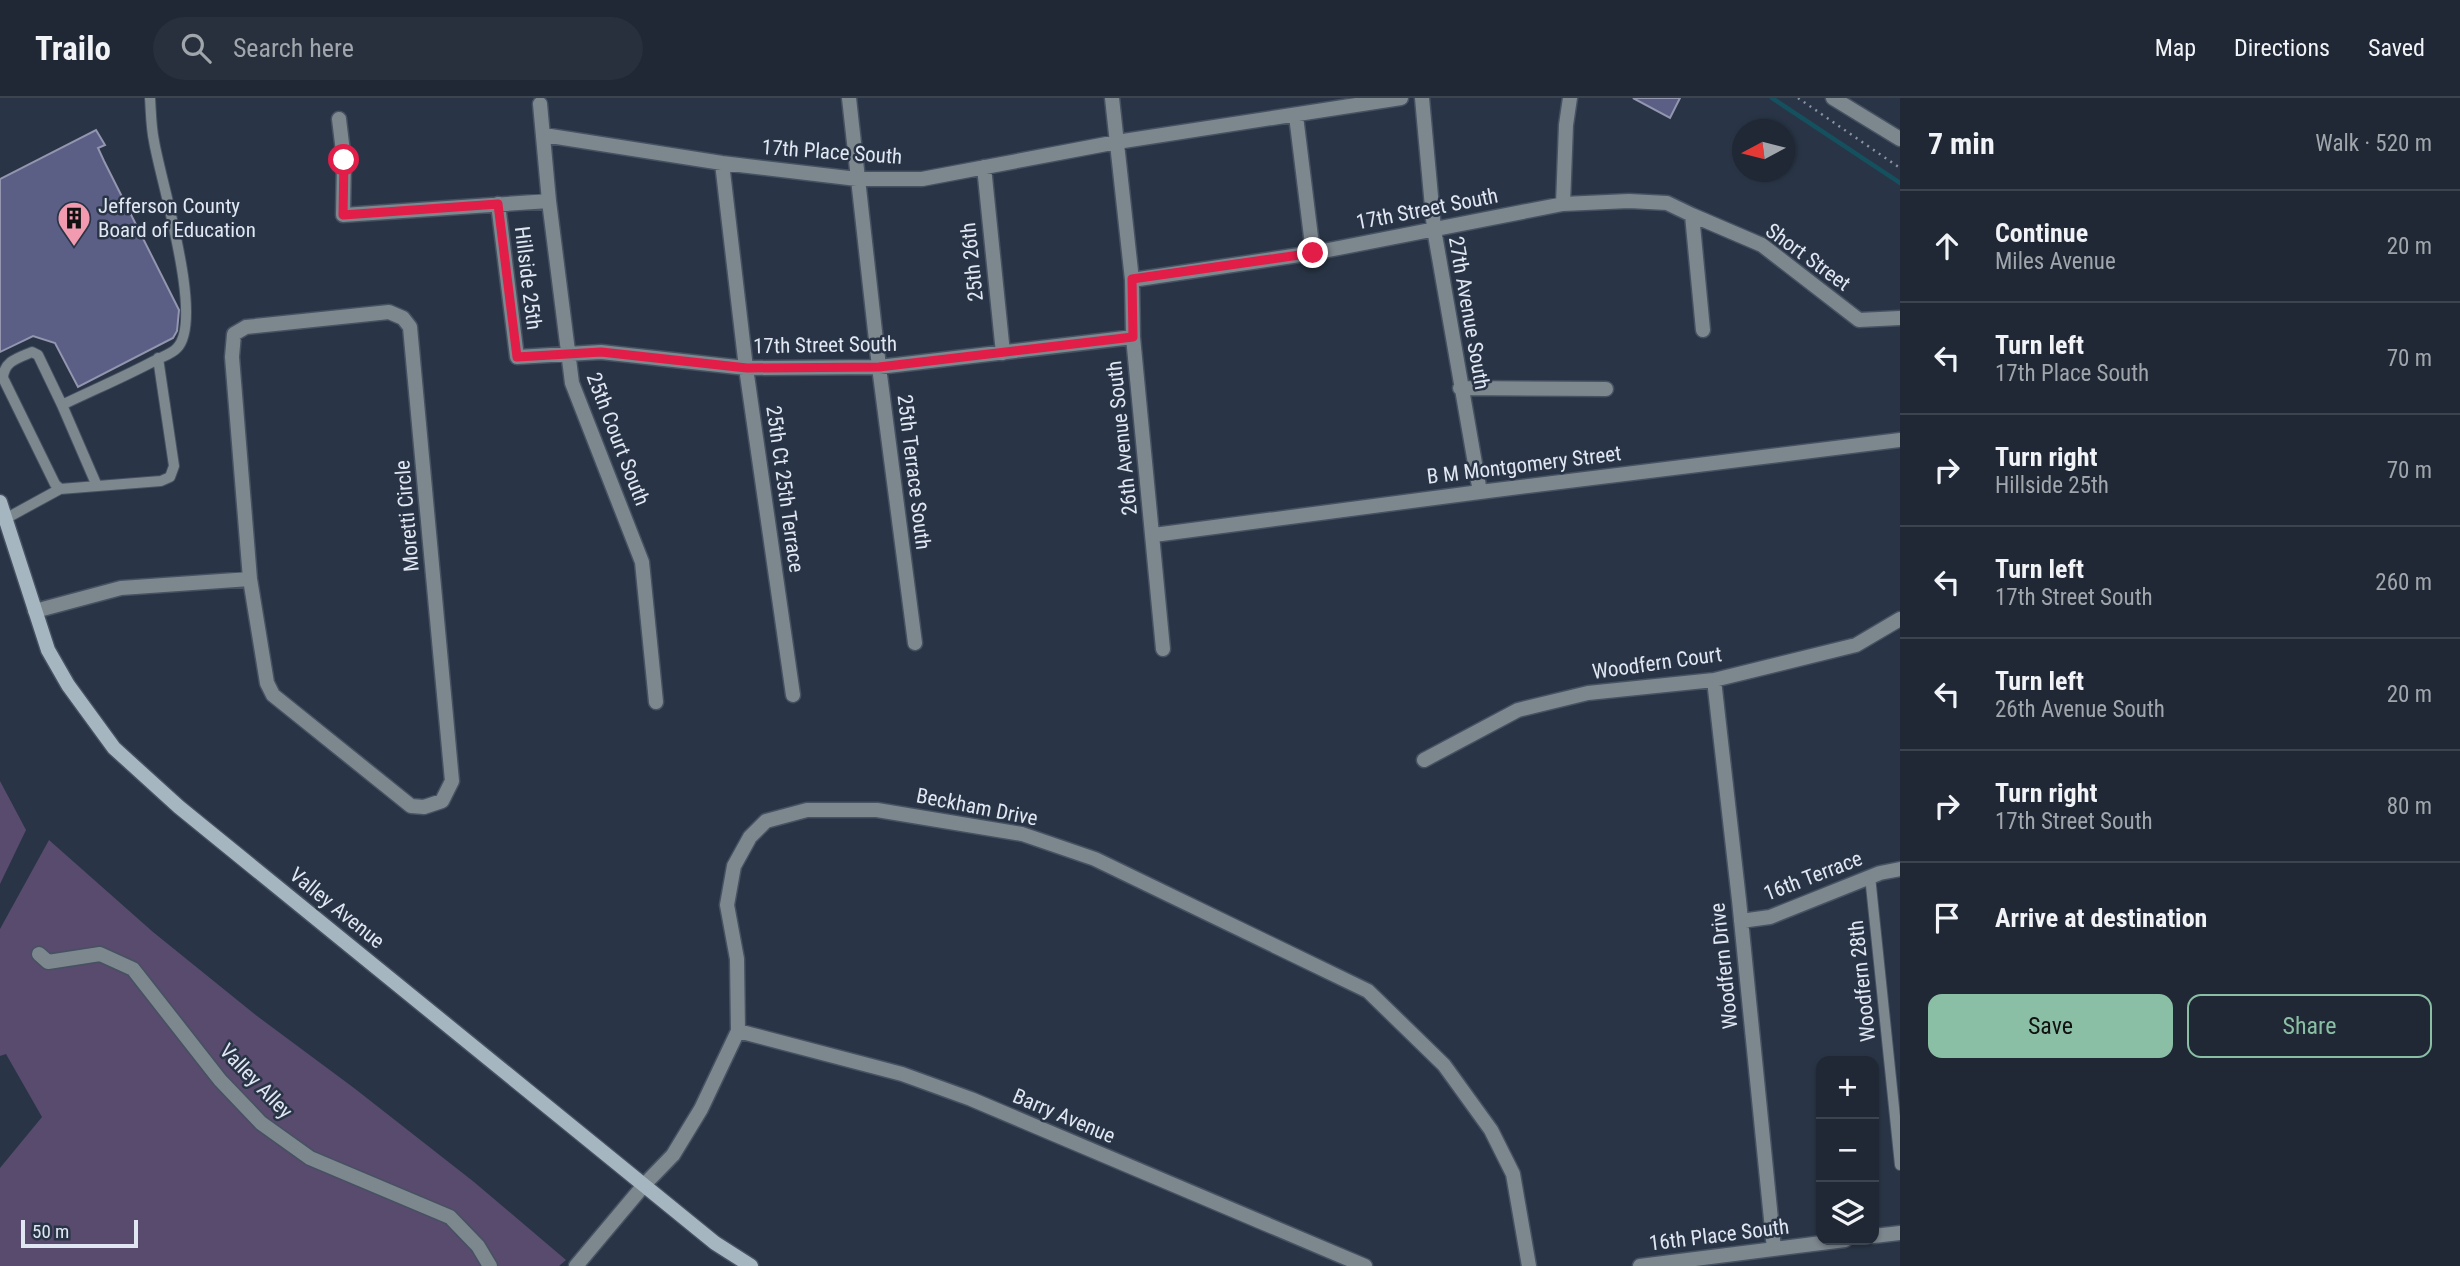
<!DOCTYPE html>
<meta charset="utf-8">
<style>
body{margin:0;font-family:"Roboto Condensed",sans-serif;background:#27303c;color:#f1f3f6}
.controls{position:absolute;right:21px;bottom:21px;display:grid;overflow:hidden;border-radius:14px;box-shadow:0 2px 5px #0004}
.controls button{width:63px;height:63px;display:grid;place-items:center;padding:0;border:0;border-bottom:2px solid #3c444f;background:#1f2834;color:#f1f3f6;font:35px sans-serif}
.compass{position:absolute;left:1732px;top:21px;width:63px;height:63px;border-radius:50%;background:#1f2834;box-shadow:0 2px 5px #0004;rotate:263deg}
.scale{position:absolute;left:21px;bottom:18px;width:117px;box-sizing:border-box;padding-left:7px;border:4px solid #e0e7f2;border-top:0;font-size:19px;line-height:24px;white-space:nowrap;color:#e0e7f2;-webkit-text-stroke:5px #293546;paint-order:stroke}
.stop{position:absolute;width:21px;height:21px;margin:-16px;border:5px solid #e11d48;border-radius:50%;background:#fff}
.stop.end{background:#e11d48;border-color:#fff;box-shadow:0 2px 7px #0008}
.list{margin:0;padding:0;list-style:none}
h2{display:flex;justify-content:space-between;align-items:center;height:91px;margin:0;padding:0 28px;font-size:30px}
h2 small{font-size:23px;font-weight:400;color:#a1a6ac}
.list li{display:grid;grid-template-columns:46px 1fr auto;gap:21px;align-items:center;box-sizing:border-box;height:112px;padding:0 28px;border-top:2px solid #3c444f}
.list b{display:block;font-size:26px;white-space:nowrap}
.list p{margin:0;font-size:23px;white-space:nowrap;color:#a1a6ac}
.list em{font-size:23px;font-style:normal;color:#a1a6ac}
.actions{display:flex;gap:14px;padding:21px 28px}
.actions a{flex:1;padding:16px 0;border:2px solid #8abfa5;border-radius:14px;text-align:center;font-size:24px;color:#8abfa5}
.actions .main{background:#8abfa5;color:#111}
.icon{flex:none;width:38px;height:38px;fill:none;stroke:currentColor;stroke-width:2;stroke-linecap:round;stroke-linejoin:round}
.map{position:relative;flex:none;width:1900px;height:1168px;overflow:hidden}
header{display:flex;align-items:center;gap:42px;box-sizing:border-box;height:98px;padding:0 35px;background:#1f2834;border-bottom:2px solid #3c444f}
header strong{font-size:33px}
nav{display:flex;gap:38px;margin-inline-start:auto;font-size:24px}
.search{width:490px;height:63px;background:#27303c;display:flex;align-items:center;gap:18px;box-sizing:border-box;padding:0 24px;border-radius:38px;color:#a1a6ac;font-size:26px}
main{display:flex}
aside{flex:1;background:#1f2834}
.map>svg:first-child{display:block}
.green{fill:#584b6d}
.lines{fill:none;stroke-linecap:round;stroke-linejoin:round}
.stream{stroke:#15505e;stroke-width:4.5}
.building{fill:#5b5f86;stroke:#9396ae;stroke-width:2}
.service-casing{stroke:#465162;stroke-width:12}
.minor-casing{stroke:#465162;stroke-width:17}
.secondary-casing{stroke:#465162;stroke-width:17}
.path{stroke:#8a93a1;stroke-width:2.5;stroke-dasharray:2 5;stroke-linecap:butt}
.service{stroke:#7d878e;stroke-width:10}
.minor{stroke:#7d878e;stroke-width:14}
.secondary{stroke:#a6b6c1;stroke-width:14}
.route{stroke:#e11d48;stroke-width:9}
.labels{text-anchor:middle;stroke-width:5;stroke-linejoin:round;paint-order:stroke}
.street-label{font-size:21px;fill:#e0e7f2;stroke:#293546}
.poi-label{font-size:21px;fill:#e0e7f2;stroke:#293546;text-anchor:start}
</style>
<header>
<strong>Trailo</strong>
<div class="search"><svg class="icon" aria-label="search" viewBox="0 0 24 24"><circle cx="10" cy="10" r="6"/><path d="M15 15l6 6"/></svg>Search here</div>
<nav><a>Map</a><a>Directions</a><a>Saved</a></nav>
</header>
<main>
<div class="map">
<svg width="1900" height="1168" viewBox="0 0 1900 1168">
<rect width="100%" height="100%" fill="#293546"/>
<path class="green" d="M0 683 26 732 0 786Z
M49 742 153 834 257 918 354 990 474 1084 566 1162 559 1168H0V1070L42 1019 6 956 0 958V831Z"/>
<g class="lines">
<path class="stream" d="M1772 0 1900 85"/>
</g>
<path class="building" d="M1633 0H1680L1670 20Z
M96 32 105 47 98 50 104 63 179 212 177 233 173 240 78 289 55 245 33 238 0 254V81Z"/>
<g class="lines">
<defs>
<path id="service" d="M150 0C151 14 151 29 154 43 160 81 205 222 177 250 172 256 161 259 154 263 124 279 93 292 62 307L38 257 32 254C18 260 4 263 3 280L55 386 60 391 161 383 170 379 174 368 158 260
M62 307 97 388
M5 421 60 391
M1870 778 1900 1067"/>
<path id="minor" d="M849 0 879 269 915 545
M1112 0 1132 182 1133 239 1163 551
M1422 0 1434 131 1480 394
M1570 0 1566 27 1563 106 1629 103 1667 105 1692 117 1703 232
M1833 0 1900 41
M540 6 549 103 572 285 642 464 656 604
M1296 18 1313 155
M339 21 344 62 343 117 549 103
M544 37 722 65 857 81H922L1117 44 1401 0
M722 65 746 270 793 597
M984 69 1003 255
M498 106 517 259 601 254 746 270 879 269 1133 239
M1692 117 1762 147 1859 222 1900 220
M1132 182 1313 155 1563 106
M389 214 403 220 410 229 452 683 442 703 424 709 411 708 273 597 267 585 250 481 232 259 234 236 246 229Z
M1460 290 1606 291
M1154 437 1480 394 1900 342
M35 513 121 490 250 481
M1714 582 1739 802 1774 1151
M1424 662 1518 612 1588 595 1714 582 1856 547 1900 521
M1741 823 1770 819 1880 775 1900 771
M39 856 48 864 100 856 133 871 220 982 261 1025 310 1060 450 1119 478 1148 490 1168
M738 933 902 976 971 1001 1365 1168
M1874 1138 1900 1135
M576 1168 644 1087 673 1057 701 1011 738 933 737 861 727 807 734 768 750 739 766 723 807 712H877L1022 736 1095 761 1368 893 1444 967 1491 1032 1513 1076 1529 1168
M1640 1168 1845 1142"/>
<path id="secondary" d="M0 404 48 552 68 587 114 650 179 709 715 1145 751 1168"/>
</defs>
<use href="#service" class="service-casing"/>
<use href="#minor" class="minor-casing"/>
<use href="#secondary" class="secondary-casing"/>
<path class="path" d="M1798 0 1900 70"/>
<use href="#service" class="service"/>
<use href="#minor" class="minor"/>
<use href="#secondary" class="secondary"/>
</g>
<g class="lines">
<path class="route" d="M344 62 343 117 498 106 517 259 601 254 747 270 879 269 1133 239 1132 181 1313 155"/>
</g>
<defs>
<symbol id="building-pin" viewBox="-11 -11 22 30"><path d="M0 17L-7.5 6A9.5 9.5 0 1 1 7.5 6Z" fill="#f29ab0" stroke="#293546"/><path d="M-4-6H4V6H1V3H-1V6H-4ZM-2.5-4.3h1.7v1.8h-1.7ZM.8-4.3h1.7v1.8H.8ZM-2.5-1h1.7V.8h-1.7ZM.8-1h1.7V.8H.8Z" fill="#111"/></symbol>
</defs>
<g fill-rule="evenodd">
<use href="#building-pin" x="55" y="101" width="38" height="52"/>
</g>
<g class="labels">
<g class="street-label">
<text transform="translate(832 54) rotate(4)" y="7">17th Place South</text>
<text transform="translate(1427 111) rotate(-11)" y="7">17th Street South</text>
<text transform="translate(1808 159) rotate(36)" y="7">Short Street</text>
<text transform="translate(972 164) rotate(-96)" y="7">25th 26th</text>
<text transform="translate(528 180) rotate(83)" y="7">Hillside 25th</text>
<text transform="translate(1469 215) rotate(80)" y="7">27th Avenue South</text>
<text transform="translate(825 247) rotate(-1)" y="7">17th Street South</text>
<text transform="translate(1122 340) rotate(-96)" y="7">26th Avenue South</text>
<text transform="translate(618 341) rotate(69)" y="7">25th Court South</text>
<text transform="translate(1524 367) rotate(-7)" y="7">B M Montgomery Street</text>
<text transform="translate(914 374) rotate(83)" y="7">25th Terrace South</text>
<text transform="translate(785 391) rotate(82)" y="7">25th Ct 25th Terrace</text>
<text transform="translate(407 418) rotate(-95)" y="7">Moretti Circle</text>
<text transform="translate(1657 565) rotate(-8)" y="7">Woodfern Court</text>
<text transform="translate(977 709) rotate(11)" y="7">Beckham Drive</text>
<text transform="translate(1813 778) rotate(-21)" y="7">16th Terrace</text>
<text transform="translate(337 810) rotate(39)" y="7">Valley Avenue</text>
<text transform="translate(1724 868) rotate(-96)" y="7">Woodfern Drive</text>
<text transform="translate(1862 883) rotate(-96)" y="7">Woodfern 28th</text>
<text transform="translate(256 983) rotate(46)" y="7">Valley Alley</text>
<text transform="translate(1064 1018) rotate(23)" y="7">Barry Avenue</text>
<text transform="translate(1719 1137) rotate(-7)" y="7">16th Place South</text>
</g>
<g class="poi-label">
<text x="98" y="115">Jefferson County<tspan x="98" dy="24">Board of Education</tspan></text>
</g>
</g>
</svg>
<div class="controls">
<button>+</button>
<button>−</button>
<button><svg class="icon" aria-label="layers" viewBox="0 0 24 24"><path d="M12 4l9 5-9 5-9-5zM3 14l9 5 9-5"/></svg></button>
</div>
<svg class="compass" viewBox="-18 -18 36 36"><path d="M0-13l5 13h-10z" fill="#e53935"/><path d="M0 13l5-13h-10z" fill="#a1a6ac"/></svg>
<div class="scale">50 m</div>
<div class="stop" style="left:344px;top:62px"></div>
<div class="stop end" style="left:1313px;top:155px"></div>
</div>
<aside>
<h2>7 min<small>Walk · 520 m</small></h2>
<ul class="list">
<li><svg class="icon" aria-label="ahead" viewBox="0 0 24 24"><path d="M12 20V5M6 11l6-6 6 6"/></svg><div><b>Continue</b><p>Miles Avenue</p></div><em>20 m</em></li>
<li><svg class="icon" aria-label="left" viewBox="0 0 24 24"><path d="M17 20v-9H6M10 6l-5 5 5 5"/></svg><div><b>Turn left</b><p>17th Place South</p></div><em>70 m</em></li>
<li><svg class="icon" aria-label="right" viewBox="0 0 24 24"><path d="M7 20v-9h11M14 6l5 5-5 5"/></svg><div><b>Turn right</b><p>Hillside 25th</p></div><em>70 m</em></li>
<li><svg class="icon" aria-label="left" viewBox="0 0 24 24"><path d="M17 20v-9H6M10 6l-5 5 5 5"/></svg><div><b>Turn left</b><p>17th Street South</p></div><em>260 m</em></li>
<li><svg class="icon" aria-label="left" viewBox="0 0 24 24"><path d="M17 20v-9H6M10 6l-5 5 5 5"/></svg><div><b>Turn left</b><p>26th Avenue South</p></div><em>20 m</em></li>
<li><svg class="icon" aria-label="right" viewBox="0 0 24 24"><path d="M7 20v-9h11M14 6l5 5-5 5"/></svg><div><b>Turn right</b><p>17th Street South</p></div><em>80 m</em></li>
<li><svg class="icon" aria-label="arrive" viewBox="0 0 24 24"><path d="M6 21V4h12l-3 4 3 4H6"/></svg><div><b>Arrive at destination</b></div></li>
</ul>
<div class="actions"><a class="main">Save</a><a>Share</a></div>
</aside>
</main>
